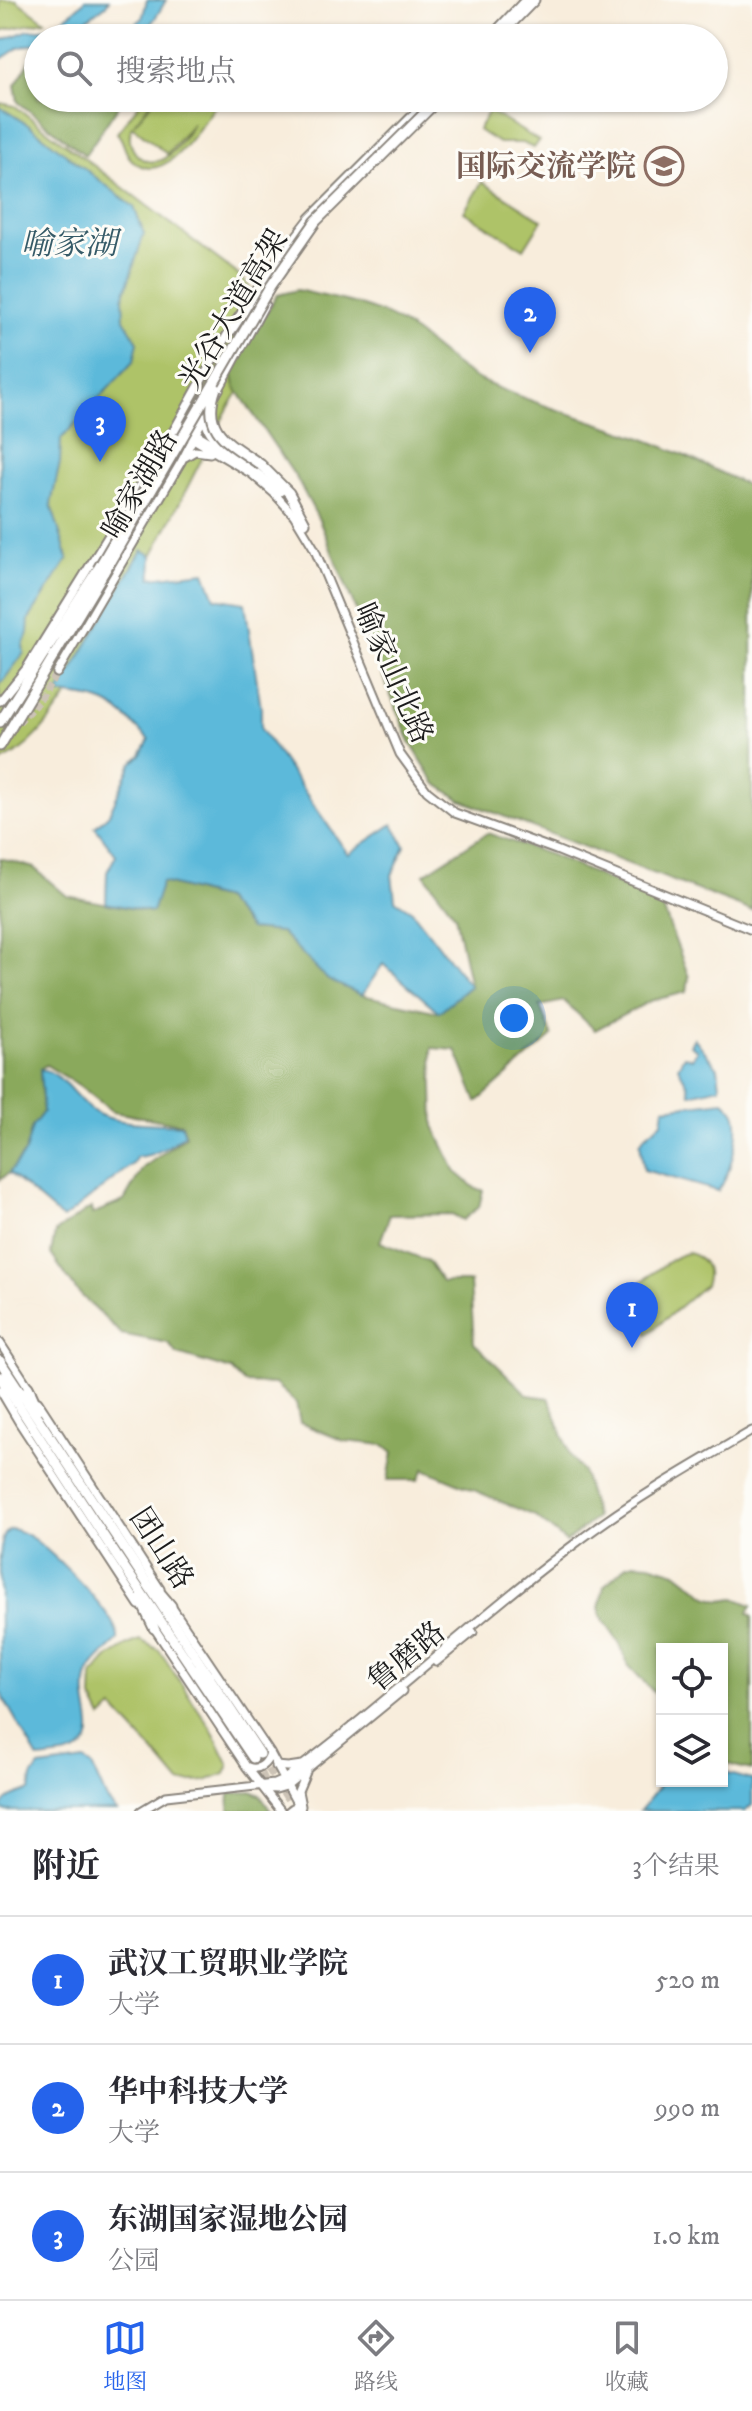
<!DOCTYPE html>
<html lang="zh">
<meta charset="utf-8">
<style>
body{margin:0;font-family:"IM FELL DW Pica","Noto Serif SC",serif;background:#f2f2f3;color:#2b2b33}
.controls{position:absolute;right:24px;bottom:24px;display:grid;overflow:hidden;border-radius:0px;box-shadow:0 2px 6px #0004}
.controls button{width:72px;height:72px;display:grid;place-items:center;padding:0;border:0;border-bottom:2px solid #e1e1e2;background:#fff;color:#2b2b33;font:40px sans-serif}
.you{position:absolute;left:514px;top:1018px;width:28px;height:28px;margin:-20px;border:6px solid #fff;border-radius:50%;background:#1a73e8;box-shadow:0 0 0 12px #1a73e833}
.badge{display:grid;place-items:center;width:52px;height:52px;border-radius:50%;background:#2563eb;color:#fff;font-size:26px;font-weight:700}
.pin{position:absolute;translate:-50% -66px;filter:drop-shadow(0 2px 4px #0008)}
.pin::after{content:'';position:absolute;top:42px;width:28px;height:24px;background:inherit;clip-path:polygon(0 0,100% 0,50% 100%)}
.list{margin:0;padding:0;list-style:none}
h2{display:flex;justify-content:space-between;align-items:center;height:104px;margin:0;padding:0 32px;font-size:34px}
h2 small{font-size:26px;font-weight:400;color:#7c7c81}
.list li{display:grid;grid-template-columns:52px 1fr auto;gap:24px;align-items:center;box-sizing:border-box;height:128px;padding:0 32px;border-top:2px solid #e1e1e2}
.list b{display:block;font-size:30px;white-space:nowrap}
.list p{margin:0;font-size:26px;white-space:nowrap;color:#7c7c81}
.list em{font-size:26px;font-style:normal;color:#7c7c81}
.icon{flex:none;width:44px;height:44px;fill:none;stroke:currentColor;stroke-width:2;stroke-linecap:round;stroke-linejoin:round}
.map{position:relative;flex:none;width:752px;height:1811px;overflow:hidden}
.search{position:absolute;background:#fff;box-shadow:0 2px 6px #0004;left:24px;right:24px;top:24px;height:88px;display:flex;align-items:center;gap:20px;box-sizing:border-box;padding:0 28px;border-radius:44px;color:#7c7c81;font-size:30px}
.sheet{height:488px;background:#fff}
nav{display:flex;justify-content:space-around;align-items:center;box-sizing:border-box;height:112px;border-top:2px solid #e1e1e2;background:#fff;font-size:22px;color:#7c7c81}
nav a{display:grid;justify-items:center;gap:4px}
nav .on{color:#2563eb}
.map>svg:first-child{display:block}
.green{fill:#aec367;stroke:#657042;stroke-width:2;fill-rule:evenodd}
.forest{fill:#8aa95c;stroke:#53623c;stroke-width:2}
.water{fill:#5cb9da;stroke:#3c6a7b;stroke-width:2}
.lines{fill:none;stroke-linecap:round;stroke-linejoin:round}
.secondary-tunnel{stroke:#ccc3b6;stroke-width:7;stroke-dasharray:7 3.5;stroke-linecap:butt}
.highway-tunnel{stroke:#ccc3b6;stroke-width:9;stroke-dasharray:9 4.5;stroke-linecap:butt}
.secondary-casing{stroke:#8a847c;stroke-width:11}
.highway-casing{stroke:#8a847c;stroke-width:13}
.secondary{stroke:#fff;stroke-width:7}
.highway{stroke:#fff;stroke-width:9}
.highway-bridge-casing{stroke:#8a847c;stroke-width:13;stroke-linecap:butt}
.highway-bridge{stroke:#fff;stroke-width:9}
.labels{text-anchor:middle;stroke-width:6;stroke-linejoin:round;paint-order:stroke}
.education-label{font-size:30px;font-weight:bold;fill:#785e54;stroke:#fdfcf7;text-anchor:end}
.street-label{font-size:30px;fill:#1c1c1c;stroke:#fdfcf7}
.water-label{font-size:32px;font-style:italic;fill:#365b68;stroke:#fdfcf7}
</style>
<div class="map">
<svg width="752" height="1811" viewBox="0 0 752 1811">
<rect width="100%" height="100%" fill="#fdfcf7"/>
<filter id="ink" filterUnits="userSpaceOnUse"><feTurbulence type="fractalNoise" baseFrequency=".0125" numOctaves="2"/><feDisplacementMap in="SourceGraphic" scale="16" xChannelSelector="R" yChannelSelector="G"/><feConvolveMatrix kernelMatrix="1 2 1 2 8 2 1 2 1" color-interpolation-filters="sRGB"/></filter>
<filter id="wash" filterUnits="userSpaceOnUse"><feTurbulence type="fractalNoise" baseFrequency=".006" numOctaves="4" result="noise"/><feDisplacementMap in="SourceGraphic" scale="32" xChannelSelector="R" yChannelSelector="G"/><feGaussianBlur stdDeviation="1.8" result="paint"/><feColorMatrix in="noise" values="0 0 0 0 0 0 0 0 0 0 0 0 0 0 0 0 0 1.4 0 .05"/><feComposite in="paint" operator="in"/></filter>
<g filter="url(#wash)">
<rect width="100%" height="100%" fill="#f8eddc"/>
<path class="green" d="M0 0H16L45 21 0 31Z
M144 98H154L134 124 156 98H207L210 100 211 98H219L216 105C199 127 165 190 132 160 123 152 125 141 117 133ZM193 123C189 131 173 155 161 160 139 168 124 144 132 126L167 154Z
M0 103 15 106 235 272C253 289 268 307 266 334 264 364 238 388 225 414 175 509 131 607 68 695 50 720 31 749 0 762Z
M489 111 539 141 534 148 522 143H499L478 130Z
M482 182 542 220 524 249 464 212Z
M688 1253C705 1257 711 1270 705 1285L648 1334 646 1331 649 1327C634 1324 621 1310 631 1294 639 1282 675 1254 688 1253Z
M140 1640 159 1650 212 1730 229 1765 225 1774 206 1781 180 1783 154 1752 113 1708 102 1718 92 1698 93 1674 110 1656 130 1644Z"/>
<path class="forest" d="M38 48V98H124L85 155 18 102 15 85Z
M297 290C333 298 370 304 401 323 431 341 454 369 486 383 538 406 593 420 647 440 683 454 718 471 752 488V911L461 800 435 783 410 742 319 520 297 479 235 387 232 372 234 365 277 295Z
M487 833 551 855 661 903 689 977 687 992 650 1001 595 1030 564 1001 540 1006 552 1036 477 1102 456 1050 432 1048 434 1126 456 1172 476 1189 483 1190 479 1207 463 1220 452 1214 390 1215 380 1242 428 1261 442 1282H470L474 1343 528 1395 549 1398 570 1455 583 1472 596 1518 566 1542 535 1516 424 1469 418 1480H388L393 1452 384 1445 344 1441 300 1423 296 1403 275 1384 244 1383 231 1370 177 1354 168 1343 121 1334 76 1290 51 1254 55 1232 91 1208 92 1214 124 1201 143 1168 186 1136 182 1124 113 1112 80 1086 46 1065 40 1069 43 1112 32 1127 25 1152 9 1173 0 1180V858L34 868 67 896 151 912 162 882 224 899 250 929 281 932 328 980 362 995 438 1012 470 986 455 915 424 874Z
M635 1563 650 1564 676 1572 707 1596 721 1600 735 1598 752 1605 748 1613 752 1616V1770L734 1766 722 1761V1649H662V1701L628 1665 619 1643 603 1619 599 1608 604 1586 627 1565Z
M252 1791 260 1795 271 1811H229L230 1794Z"/>
<path class="water" d="M85 0H109L107 4 67 35 60 38H38V43L18 48 0 60V41L29 30C53 31 69 16 85 0Z
M147 0H166C147 34 142 38 103 38L101 32V24L109 23 117 29 125 31 142 19Z
M0 107 30 126 134 207 144 234 123 298 124 319 138 342 134 361 61 439 60 463 51 504 68 559 29 619 28 633 23 646 24 653 0 685Z
M142 550 152 555 151 578 205 572 215 598 245 603 261 708V729L348 854 393 824 405 846 392 875 395 900 412 911 470 986 439 1012 383 964 362 995 328 980 281 932 250 929 224 899 162 882 152 912 106 903 107 872 116 855 95 827 109 814 132 763 141 755 149 740C113 703 109 699 58 694Z
M694 1038 718 1068 720 1087 690 1094 688 1085 678 1067 684 1056 692 1059 697 1050 690 1045Z
M40 1069C65 1072 77 1105 100 1115 124 1125 156 1123 182 1125L185 1134C170 1146 156 1156 136 1157L134 1163 63 1219 9 1173 25 1152 32 1127 43 1112Z
M724 1101C729 1106 735 1110 736 1116 741 1135 729 1177 718 1191L644 1170 640 1143 645 1136 662 1122 664 1108Z
M12 1529C20 1531 28 1535 35 1540 54 1555 121 1618 118 1640 107 1652 91 1662 87 1678 79 1711 111 1747 63 1756 54 1757 46 1759 38 1759L0 1692V1557C2 1547 1 1532 12 1529Z
M85 1761 92 1766 107 1800 117 1811H5L2 1809C4 1796 20 1795 30 1790L32 1777 39 1767Z
M722 1772 752 1780V1805L745 1811H640L663 1781H722Z"/>
</g>
<g filter="url(#ink)">
<g class="lines">
<path class="secondary-tunnel" d="M11 730 39 701 57 673"/>
<path class="highway-tunnel" d="M262 1757 296 1811
M255 1761 269 1791"/>
<defs>
<path id="secondary" d="M489 38 525 0
M290 244 310 218 430 98
M216 395 265 304
M206 416C204 431 215 438 226 447
M178 423 244 462 280 492
M175 428 252 474 274 493 294 515 314 548 400 754 427 791 455 813 556 850 752 930
M185 457 195 451 210 453
M57 673 181 462 210 406
M0 701 26 669 175 428 232 326
M0 1343 31 1391
M0 1390 19 1422 139 1605
M38 1402 160 1589
M169 1603 270 1753 301 1811
M153 1626 246 1766 281 1811
M436 1662 473 1632
M276 1766 288 1767 302 1765
M248 1767C259 1771 267 1764 270 1753
M265 1788 276 1789 286 1786 402 1691
M301 1806 298 1791 306 1772
M141 1811 166 1796 274 1784 283 1780C383 1707 473 1620 572 1546 629 1502 690 1467 752 1431
M289 1811 293 1808 296 1811"/>
<path id="highway" d="M497 38 534 0
M231 330 283 253 298 241
M261 465 289 493 305 523
M0 722 98 569
M0 746 104 572
M0 1361 260 1754
M0 1377 118 1558 253 1758
M28 1387 38 1409
M155 1587 171 1606
M140 1599 154 1628"/>
</defs>
<use href="#secondary" class="secondary-casing"/>
<use href="#highway" class="highway-casing"/>
<use href="#secondary" class="secondary"/>
<use href="#highway" class="highway"/>
<defs>
<path id="highway-bridge" d="M216 388C200 432 230 443 261 465
M98 569 175 438
M104 572 270 287 316 221 440 98"/>
</defs>
<use href="#highway-bridge" class="highway-bridge-casing"/>
<use href="#highway-bridge" class="highway-bridge"/>
</g>
</g>
<defs>
<symbol id="university-ring" viewBox="-11 -11 22 22"><circle r="9.5" fill="#fdfcf7" stroke="#8d6e63" stroke-width="1.5"/><path d="M0-5L7-2L0 1L-7-2ZM-4 1L0 2.5L4 1V4Q0 6-4 4Z" fill="#8d6e63"/></symbol>
</defs>
<g fill-rule="evenodd">
<use href="#university-ring" x="642" y="144" width="44" height="44"/>
</g>
<g class="labels">
<g class="education-label">
<text x="636" y="176">国际交流学院</text>
</g>
<g class="street-label">
<text transform="translate(233 309) rotate(-59)" y="10">光谷大道高架</text>
<text transform="translate(139 484) rotate(-60)" y="10">喻家湖路</text>
<text transform="translate(394 673) rotate(66)" y="10">喻家山北路</text>
<text transform="translate(162 1548) rotate(57)" y="10">团山路</text>
<text transform="translate(406 1656) rotate(-40)" y="10">鲁磨路</text>
</g>
<g class="water-label">
<text x="69" y="254">喻家湖</text>
</g>
</g>
</svg>
<div class="controls">
<button><svg class="icon" aria-label="locate" viewBox="0 0 24 24"><circle cx="12" cy="12" r="6"/><path d="M12 2v4M12 18v4M2 12h4M18 12h4"/></svg></button>
<button><svg class="icon" aria-label="layers" viewBox="0 0 24 24"><path d="M12 4l9 5-9 5-9-5zM3 14l9 5 9-5"/></svg></button>
</div>
<div class="you"></div>
<div class="pin badge" style="left:632px;top:1348px">1</div>
<div class="pin badge" style="left:530px;top:353px">2</div>
<div class="pin badge" style="left:100px;top:462px">3</div>
<div class="search"><svg class="icon" aria-label="search" viewBox="0 0 24 24"><circle cx="10" cy="10" r="6"/><path d="M15 15l6 6"/></svg>搜索地点</div>
</div>
<section class="sheet">
<h2>附近<small>3个结果</small></h2>
<ul class="list">
<li><span class="badge">1</span><div><b>武汉工贸职业学院</b><p>大学</p></div><em>520 m</em></li>
<li><span class="badge">2</span><div><b>华中科技大学</b><p>大学</p></div><em>990 m</em></li>
<li><span class="badge">3</span><div><b>东湖国家湿地公园</b><p>公园</p></div><em>1.0 km</em></li>
</ul>
</section>
<nav>
<a class="on"><svg class="icon" aria-label="map" viewBox="0 0 24 24"><path d="M3 6l6-2 6 2 6-2v14l-6 2-6-2-6 2zM9 4v14M15 6v14"/></svg>地图</a>
<a><svg class="icon" aria-label="directions" viewBox="0 0 24 24"><path d="M12 3l9 9-9 9-9-9zM9 14v-3h6M13 9l2 2-2 2"/></svg>路线</a>
<a><svg class="icon" aria-label="saved" viewBox="0 0 24 24"><path d="M7 4h10v16l-5-4-5 4z"/></svg>收藏</a>
</nav>
